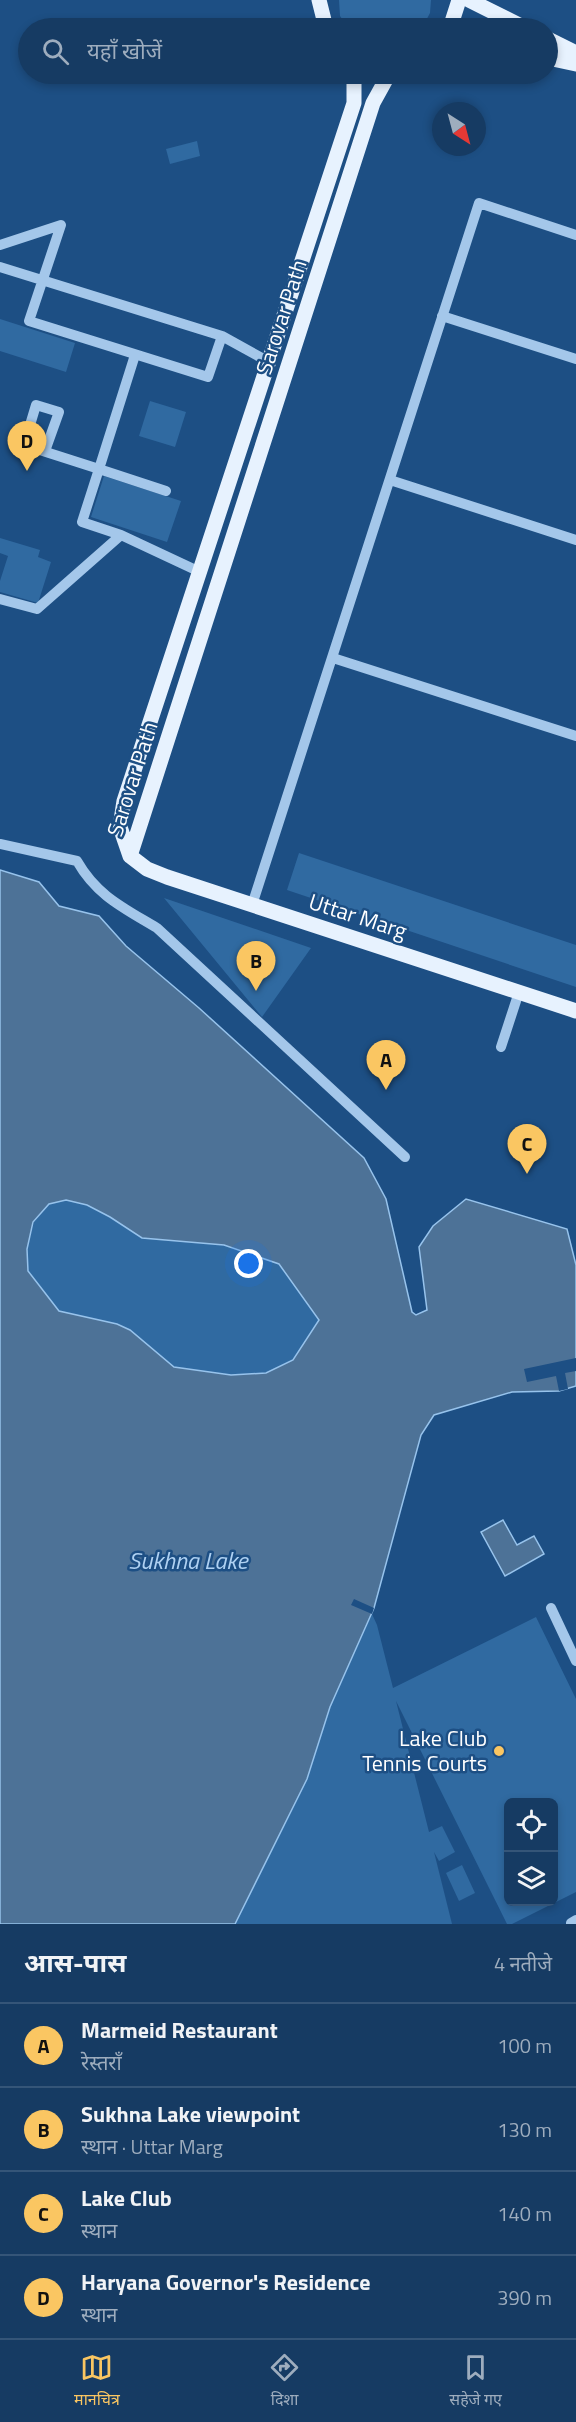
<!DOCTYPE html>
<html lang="hi">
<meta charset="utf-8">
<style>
body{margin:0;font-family:"Titillium Web","Noto Sans Devanagari",sans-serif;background:#23466c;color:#f1f3f6}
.controls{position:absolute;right:18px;bottom:18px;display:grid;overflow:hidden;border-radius:9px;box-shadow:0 3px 9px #0003}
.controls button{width:54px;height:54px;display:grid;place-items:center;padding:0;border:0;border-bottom:2px solid #355578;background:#163b63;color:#f1f3f6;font:30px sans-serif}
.compass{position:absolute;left:432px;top:102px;width:54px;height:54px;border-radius:50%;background:#163b63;box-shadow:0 3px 9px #0003;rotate:144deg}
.you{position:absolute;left:249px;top:1264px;width:21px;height:21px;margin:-15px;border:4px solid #fff;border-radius:50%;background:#1a73e8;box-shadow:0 0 0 9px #1a73e833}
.badge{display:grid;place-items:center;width:39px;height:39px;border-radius:50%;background:#fac662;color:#111;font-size:20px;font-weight:700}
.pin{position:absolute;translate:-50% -50px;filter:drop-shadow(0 2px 3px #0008)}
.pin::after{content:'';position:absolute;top:32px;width:21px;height:18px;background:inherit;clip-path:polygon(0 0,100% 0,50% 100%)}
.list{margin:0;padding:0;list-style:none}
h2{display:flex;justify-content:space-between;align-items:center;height:78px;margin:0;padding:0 24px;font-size:26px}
h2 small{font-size:20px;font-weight:400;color:#9eadbe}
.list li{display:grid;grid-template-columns:39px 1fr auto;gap:18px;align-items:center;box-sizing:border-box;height:84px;padding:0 24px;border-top:2px solid #355578}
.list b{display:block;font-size:22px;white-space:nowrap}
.list p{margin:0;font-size:20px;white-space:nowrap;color:#9eadbe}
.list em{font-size:20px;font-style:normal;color:#9eadbe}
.icon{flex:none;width:33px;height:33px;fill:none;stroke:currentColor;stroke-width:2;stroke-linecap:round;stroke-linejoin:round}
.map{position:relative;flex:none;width:576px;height:1924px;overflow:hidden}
.search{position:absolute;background:#163b63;box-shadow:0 3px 9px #0003;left:18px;right:18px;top:18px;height:66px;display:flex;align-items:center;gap:15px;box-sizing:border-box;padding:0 21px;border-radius:33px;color:#9eadbe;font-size:22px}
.sheet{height:414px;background:#163b63}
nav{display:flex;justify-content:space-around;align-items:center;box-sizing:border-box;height:84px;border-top:2px solid #355578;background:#163b63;font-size:16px;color:#9eadbe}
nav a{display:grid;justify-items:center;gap:3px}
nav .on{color:#fac662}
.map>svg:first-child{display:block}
.green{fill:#306aa1;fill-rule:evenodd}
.water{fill:#4d7297;stroke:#97c3ec;stroke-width:1.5;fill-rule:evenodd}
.pier{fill:#1d4f84}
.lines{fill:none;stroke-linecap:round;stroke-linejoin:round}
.minor{stroke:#a4c7ea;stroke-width:10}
.major{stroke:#e7f2fe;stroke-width:15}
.poi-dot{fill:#fac662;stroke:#1d4f84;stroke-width:2}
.labels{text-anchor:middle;stroke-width:5;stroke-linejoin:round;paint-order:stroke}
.street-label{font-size:22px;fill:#fff;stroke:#1d4f84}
.poi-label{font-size:22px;fill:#fff;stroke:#1d4f84;text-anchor:end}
.water-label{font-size:24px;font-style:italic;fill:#afd1f2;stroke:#1d4f84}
</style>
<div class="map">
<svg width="576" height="1924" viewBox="0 0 576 1924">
<rect width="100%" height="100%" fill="#1d4f84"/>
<path class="green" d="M339 0H431L430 13 422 28H349L340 16Z
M197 141 200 156 170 164 166 149Z
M0 319 75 343 66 372 0 351Z
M150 401 186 412 175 447 139 436Z
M104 476 181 501 167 542 91 517Z
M0 538 40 550 38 557 51 562 38 603 0 592V581L8 556 0 553Z
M299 853 576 945V987L287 890Z
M164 898 311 948 262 1017Z
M66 1200 87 1205 110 1217 142 1238 224 1245 279 1264 319 1320 293 1360 266 1373 231 1375 174 1367 130 1330 117 1324 59 1311 28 1271 27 1249 34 1222 49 1204Z
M372 1614 377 1625 393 1688 536 1617 576 1699V1892L512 1924H507L396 1701 429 1832 442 1826 455 1852 439 1861 434 1852 452 1924H235L307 1779 330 1707ZM508 1802H554V1902H508Z
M462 1865 475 1893 459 1901 446 1873Z"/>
<path class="water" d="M0 870 39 882 59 906 99 916 126 946 199 1008 364 1158 386 1199 412 1312 416 1315 427 1310 419 1247 433 1226 466 1199 567 1229 576 1265V1386L559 1391 512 1392 434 1415 421 1435 374 1608 330 1707 307 1779 235 1924H0ZM66 1200 87 1205 110 1217 142 1238 224 1245 279 1264 319 1320 293 1360 266 1373 231 1375 174 1367 130 1330 117 1324 59 1311 28 1271 27 1249 33 1222 49 1204Z
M503 1520 517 1545 534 1536 544 1554 505 1576 481 1532Z"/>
<path class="pier" d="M576 1358V1371L565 1373 568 1389 559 1391 556 1376 527 1382 524 1369Z
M354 1599 374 1608 372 1614 351 1605Z"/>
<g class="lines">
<path class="minor" d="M0 245 61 225 29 321 208 377 222 336
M0 267 222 336 269 362
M442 316 576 359
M135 355 99 469 166 491
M45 451 59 412 36 405 24 445 99 469 82 522 121 535 200 572
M390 480 576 540
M0 599 37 609 121 535
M333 658 576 736
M0 844 77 861C97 896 124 908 157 928L405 1157
M252 905 479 203 576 235
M501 1047 519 992
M551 1608 576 1661
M571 1923 576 1920"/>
<path class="major" d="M319 0 326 28
M469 0 525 28
M450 28 459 0
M548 39 576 53
M548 58 576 64
M130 856 373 103 389 74
M130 856 120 827 124 801 354 103V74
M130 856 147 869 167 877 576 1011"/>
</g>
<circle class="poi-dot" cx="499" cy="1751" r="6"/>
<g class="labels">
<g class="street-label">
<text transform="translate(281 317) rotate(-72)" y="8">Sarovar Path</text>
<text transform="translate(132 779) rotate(-72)" y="8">Sarovar Path</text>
<text transform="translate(358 916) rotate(18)" y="8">Uttar Marg</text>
</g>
<g class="poi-label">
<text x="487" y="1746">Lake Club<tspan x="487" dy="25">Tennis Courts</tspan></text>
</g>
<g class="water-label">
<text x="188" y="1569">Sukhna Lake</text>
</g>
</g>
</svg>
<div class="controls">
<button><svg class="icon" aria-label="locate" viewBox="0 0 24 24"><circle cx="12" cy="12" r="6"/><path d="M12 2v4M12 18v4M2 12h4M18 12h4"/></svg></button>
<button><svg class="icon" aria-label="layers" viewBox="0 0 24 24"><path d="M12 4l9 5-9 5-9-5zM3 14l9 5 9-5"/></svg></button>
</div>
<svg class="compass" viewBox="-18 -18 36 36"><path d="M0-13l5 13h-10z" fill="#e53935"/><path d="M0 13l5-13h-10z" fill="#9eadbe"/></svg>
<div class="you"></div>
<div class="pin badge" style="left:386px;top:1090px">A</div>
<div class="pin badge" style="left:256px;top:991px">B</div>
<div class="pin badge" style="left:527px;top:1174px">C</div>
<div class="pin badge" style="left:27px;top:471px">D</div>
<div class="search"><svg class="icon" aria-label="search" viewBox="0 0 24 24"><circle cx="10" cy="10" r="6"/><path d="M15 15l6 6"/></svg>यहाँ खोजें</div>
</div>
<section class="sheet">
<h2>आस-पास<small>4 नतीजे</small></h2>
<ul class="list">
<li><span class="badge">A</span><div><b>Marmeid Restaurant</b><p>रेस्तराँ</p></div><em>100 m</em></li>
<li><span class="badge">B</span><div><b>Sukhna Lake viewpoint</b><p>स्थान · Uttar Marg</p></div><em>130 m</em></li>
<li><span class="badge">C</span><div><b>Lake Club</b><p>स्थान</p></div><em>140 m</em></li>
<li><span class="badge">D</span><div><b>Haryana Governor's Residence</b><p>स्थान</p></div><em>390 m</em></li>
</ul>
</section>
<nav>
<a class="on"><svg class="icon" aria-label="map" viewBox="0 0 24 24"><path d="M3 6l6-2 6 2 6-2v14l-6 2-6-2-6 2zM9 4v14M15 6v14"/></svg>मानचित्र</a>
<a><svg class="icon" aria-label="directions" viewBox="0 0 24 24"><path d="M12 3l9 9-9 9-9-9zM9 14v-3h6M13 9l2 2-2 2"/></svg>दिशा</a>
<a><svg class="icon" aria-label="saved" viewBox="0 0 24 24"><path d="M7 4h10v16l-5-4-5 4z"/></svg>सहेजे गए</a>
</nav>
